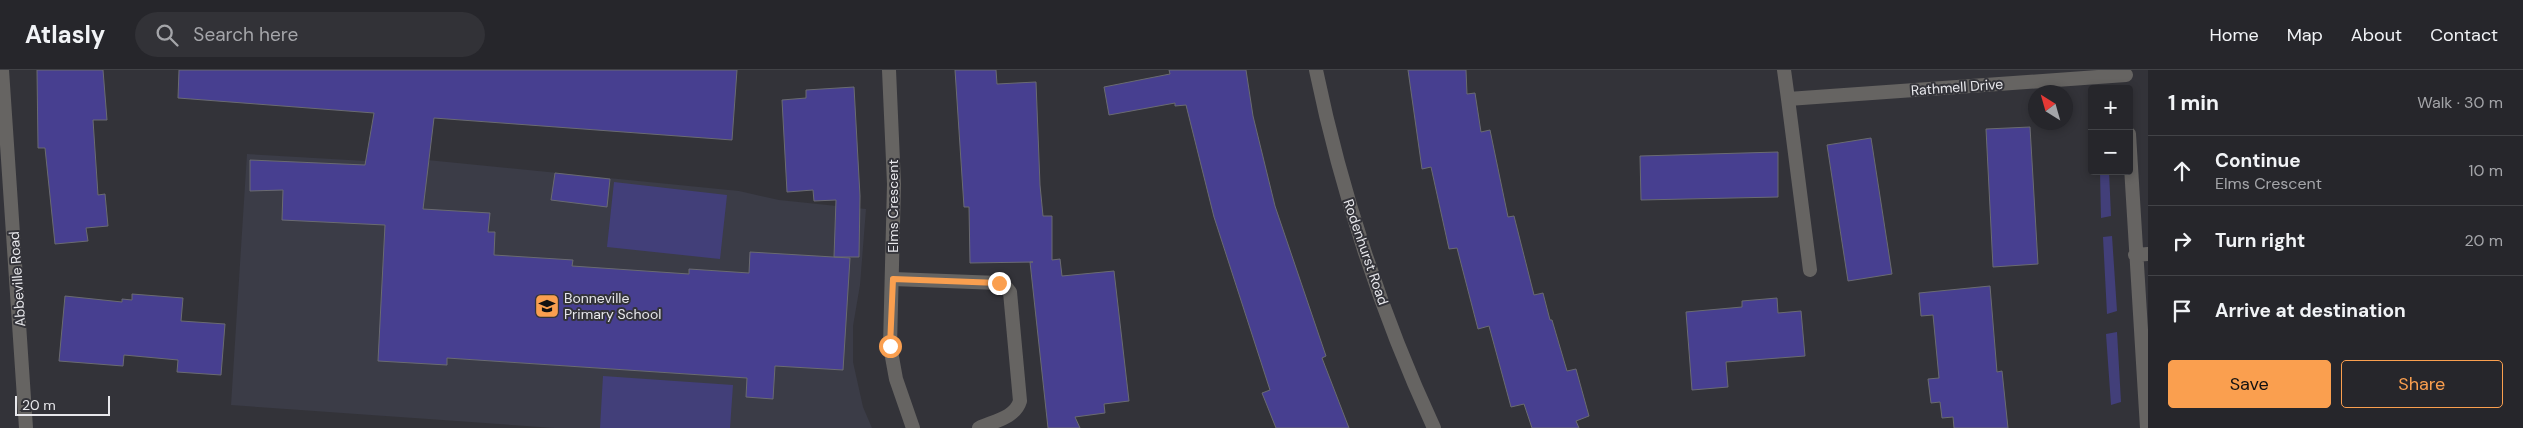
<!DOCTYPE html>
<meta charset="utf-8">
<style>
body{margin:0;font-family:"DM Sans",sans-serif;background:#323237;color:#f1f3f6}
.controls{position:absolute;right:15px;top:15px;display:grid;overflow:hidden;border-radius:5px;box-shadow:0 2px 8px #0003}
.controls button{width:45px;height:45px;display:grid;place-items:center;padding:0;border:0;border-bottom:1px solid #424347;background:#26262b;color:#f1f3f6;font:25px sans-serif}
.compass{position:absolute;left:2028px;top:15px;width:45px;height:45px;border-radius:50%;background:#26262b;box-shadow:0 2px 8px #0003;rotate:323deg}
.scale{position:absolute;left:15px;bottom:12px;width:95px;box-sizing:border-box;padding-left:5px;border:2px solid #e8e8ec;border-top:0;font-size:14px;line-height:18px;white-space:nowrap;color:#e8e8ec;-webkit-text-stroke:4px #333339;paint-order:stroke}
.stop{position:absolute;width:15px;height:15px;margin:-11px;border:4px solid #fa9f4f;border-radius:50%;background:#fff}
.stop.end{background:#fa9f4f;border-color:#fff;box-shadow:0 1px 5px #0008}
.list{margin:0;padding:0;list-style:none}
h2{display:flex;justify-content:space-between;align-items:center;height:65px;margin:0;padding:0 20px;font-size:21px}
h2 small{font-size:16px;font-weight:400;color:#a4a5a9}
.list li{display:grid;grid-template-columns:32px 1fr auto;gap:15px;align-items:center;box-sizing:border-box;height:70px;padding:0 20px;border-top:1px solid #424347}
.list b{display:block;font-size:19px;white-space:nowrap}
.list p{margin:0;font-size:16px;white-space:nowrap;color:#a4a5a9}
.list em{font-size:16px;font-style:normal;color:#a4a5a9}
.actions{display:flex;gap:10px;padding:15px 20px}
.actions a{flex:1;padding:11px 0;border:1px solid #fa9f4f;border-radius:5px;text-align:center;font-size:18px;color:#fa9f4f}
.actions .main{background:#fa9f4f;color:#111}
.icon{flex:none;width:28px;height:28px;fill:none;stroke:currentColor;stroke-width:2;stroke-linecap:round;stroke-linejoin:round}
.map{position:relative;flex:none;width:2148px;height:358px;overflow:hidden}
header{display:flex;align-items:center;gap:30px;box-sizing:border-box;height:70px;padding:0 25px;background:#26262b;border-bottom:1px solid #424347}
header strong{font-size:24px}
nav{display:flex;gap:28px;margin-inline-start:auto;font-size:18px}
.search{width:350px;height:45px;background:#323237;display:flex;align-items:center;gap:12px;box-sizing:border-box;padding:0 18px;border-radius:28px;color:#a4a5a9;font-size:19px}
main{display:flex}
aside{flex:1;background:#26262b}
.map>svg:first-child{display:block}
.built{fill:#3b3c47}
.green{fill:#423f79}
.building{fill:#473f90;stroke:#6a6b71}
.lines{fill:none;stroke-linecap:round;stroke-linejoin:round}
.service{stroke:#666462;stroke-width:14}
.minor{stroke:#666462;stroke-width:14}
.tertiary{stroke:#666462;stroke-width:14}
.route{stroke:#fa9f4f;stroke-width:6}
.labels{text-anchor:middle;stroke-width:4;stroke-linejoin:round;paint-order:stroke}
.street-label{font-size:14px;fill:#e8e8ec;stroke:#333339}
.poi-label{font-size:14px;fill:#e8e8ec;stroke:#333339;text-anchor:start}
</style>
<header>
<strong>Atlasly</strong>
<div class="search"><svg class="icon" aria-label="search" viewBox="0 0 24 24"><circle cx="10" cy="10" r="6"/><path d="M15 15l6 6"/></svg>Search here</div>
<nav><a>Home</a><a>Map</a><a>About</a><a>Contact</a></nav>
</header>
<main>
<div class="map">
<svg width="2148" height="358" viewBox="0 0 2148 358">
<rect width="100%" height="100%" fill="#333339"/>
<path class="built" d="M247 84 366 91 367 84 739 121 779 130 866 139 860 215 853 256V292L863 337 872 358H554L231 335Z"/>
<path class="green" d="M2100 101H2109L2111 146 2101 148Z
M614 112 727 125 720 189 607 177Z
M2112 166 2117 241 2107 244 2103 167Z
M2117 262 2121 332 2111 335 2106 264Z
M603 306 733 315 730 358H600Z"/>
<path class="building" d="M37 0H103L107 50H93L98 125 105 124 108 156 86 158 88 171 55 174 45 78H38Z
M179 0H737L732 70 434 48 423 139 490 143 488 162H495L494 185 573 190 572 196 689 204V199L749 203 750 182 850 188 843 300 775 296 773 329 746 327 747 308 447 288V295L378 291 385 155 282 150 283 120 250 121V90L365 95 374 43 178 28Z
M955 0H996L997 14 1036 12 1040 115 1043 146H1052V190L1060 189 1062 206 1114 201 1129 331 1104 334 1105 343 1075 347 1080 358H1048L1030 192H1033L970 193 969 137H964Z
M1169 0H1246L1253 46 1275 136 1326 286 1322 288 1349 358H1276L1262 323 1270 320 1214 147 1186 35 1175 36V33L1109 45 1104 17 1170 4Z
M1408 0H1466L1467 24 1475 23 1481 62 1490 60 1508 147 1514 146 1534 225 1543 223 1550 250H1552L1567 301 1576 299 1589 346 1576 351 1579 358H1532L1524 334 1511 337 1489 256 1478 259 1457 178 1449 179 1431 97 1422 99Z
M854 17 860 126 859 187H834L836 130 814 131 813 120 787 122 782 30 806 28V20Z
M2030 57 2038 194 1993 197 1986 59Z
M1871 68 1892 204 1848 211 1827 75Z
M1778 82V127L1641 130 1640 86Z
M555 103 610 109 607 137 551 130Z
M1990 216 1997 302 2002 301 2008 358H1954L1953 347 1942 348 1940 332 1931 333 1928 309 1939 308 1933 245 1921 246 1919 223Z
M132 224 183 228 181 251 225 254 221 305 177 302 178 290 124 285 123 296 59 291 65 226 122 232V229L132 230Z
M1777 228 1778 243 1801 241 1805 286 1726 292 1728 317 1692 320 1686 242 1742 237V231Z"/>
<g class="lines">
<path class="service" d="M893 209 999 213 1006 217 1010 222 1020 331C1015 348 994 351 979 358"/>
<path class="minor" d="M889 0 894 114 890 276 896 309 913 358
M1316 0C1341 121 1382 246 1434 358
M1784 0 1788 29 2126 5
M1788 29 1810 200
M2129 64 2147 358
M2135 185 2148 184"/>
<path class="tertiary" d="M2 0 26 358"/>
</g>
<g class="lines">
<path class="route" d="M890 276 893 209 999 213"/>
</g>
<defs>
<symbol id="school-square" viewBox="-11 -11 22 22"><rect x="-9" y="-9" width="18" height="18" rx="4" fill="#fa9f4f" stroke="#333339"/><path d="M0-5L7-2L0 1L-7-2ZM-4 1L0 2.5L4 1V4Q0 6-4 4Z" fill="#111"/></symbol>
</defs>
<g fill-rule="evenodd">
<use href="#school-square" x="533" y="222" width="28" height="28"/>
</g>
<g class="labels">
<g class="street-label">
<text transform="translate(1957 17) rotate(-4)" y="5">Rathmell Drive</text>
<text transform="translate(893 136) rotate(-90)" y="5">Elms Crescent</text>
<text transform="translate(1366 182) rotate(71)" y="5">Rodenhurst Road</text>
<text transform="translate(17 209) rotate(-94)" y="5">Abbeville Road</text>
</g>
<g class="poi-label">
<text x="564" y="233">Bonneville<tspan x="564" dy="16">Primary School</tspan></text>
</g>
</g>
</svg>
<div class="controls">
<button>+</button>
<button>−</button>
</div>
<svg class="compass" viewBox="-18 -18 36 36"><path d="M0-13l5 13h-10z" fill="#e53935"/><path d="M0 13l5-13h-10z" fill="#a4a5a9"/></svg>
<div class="scale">20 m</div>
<div class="stop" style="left:890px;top:276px"></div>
<div class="stop end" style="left:999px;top:213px"></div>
</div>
<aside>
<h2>1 min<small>Walk · 30 m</small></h2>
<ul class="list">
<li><svg class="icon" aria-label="ahead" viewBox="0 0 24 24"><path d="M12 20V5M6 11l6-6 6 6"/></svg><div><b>Continue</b><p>Elms Crescent</p></div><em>10 m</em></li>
<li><svg class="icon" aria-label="right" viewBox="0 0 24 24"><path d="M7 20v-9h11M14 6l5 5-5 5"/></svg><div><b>Turn right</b></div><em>20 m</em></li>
<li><svg class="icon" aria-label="arrive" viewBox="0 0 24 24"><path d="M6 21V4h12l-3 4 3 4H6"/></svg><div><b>Arrive at destination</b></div></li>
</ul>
<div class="actions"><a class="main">Save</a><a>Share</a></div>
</aside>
</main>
